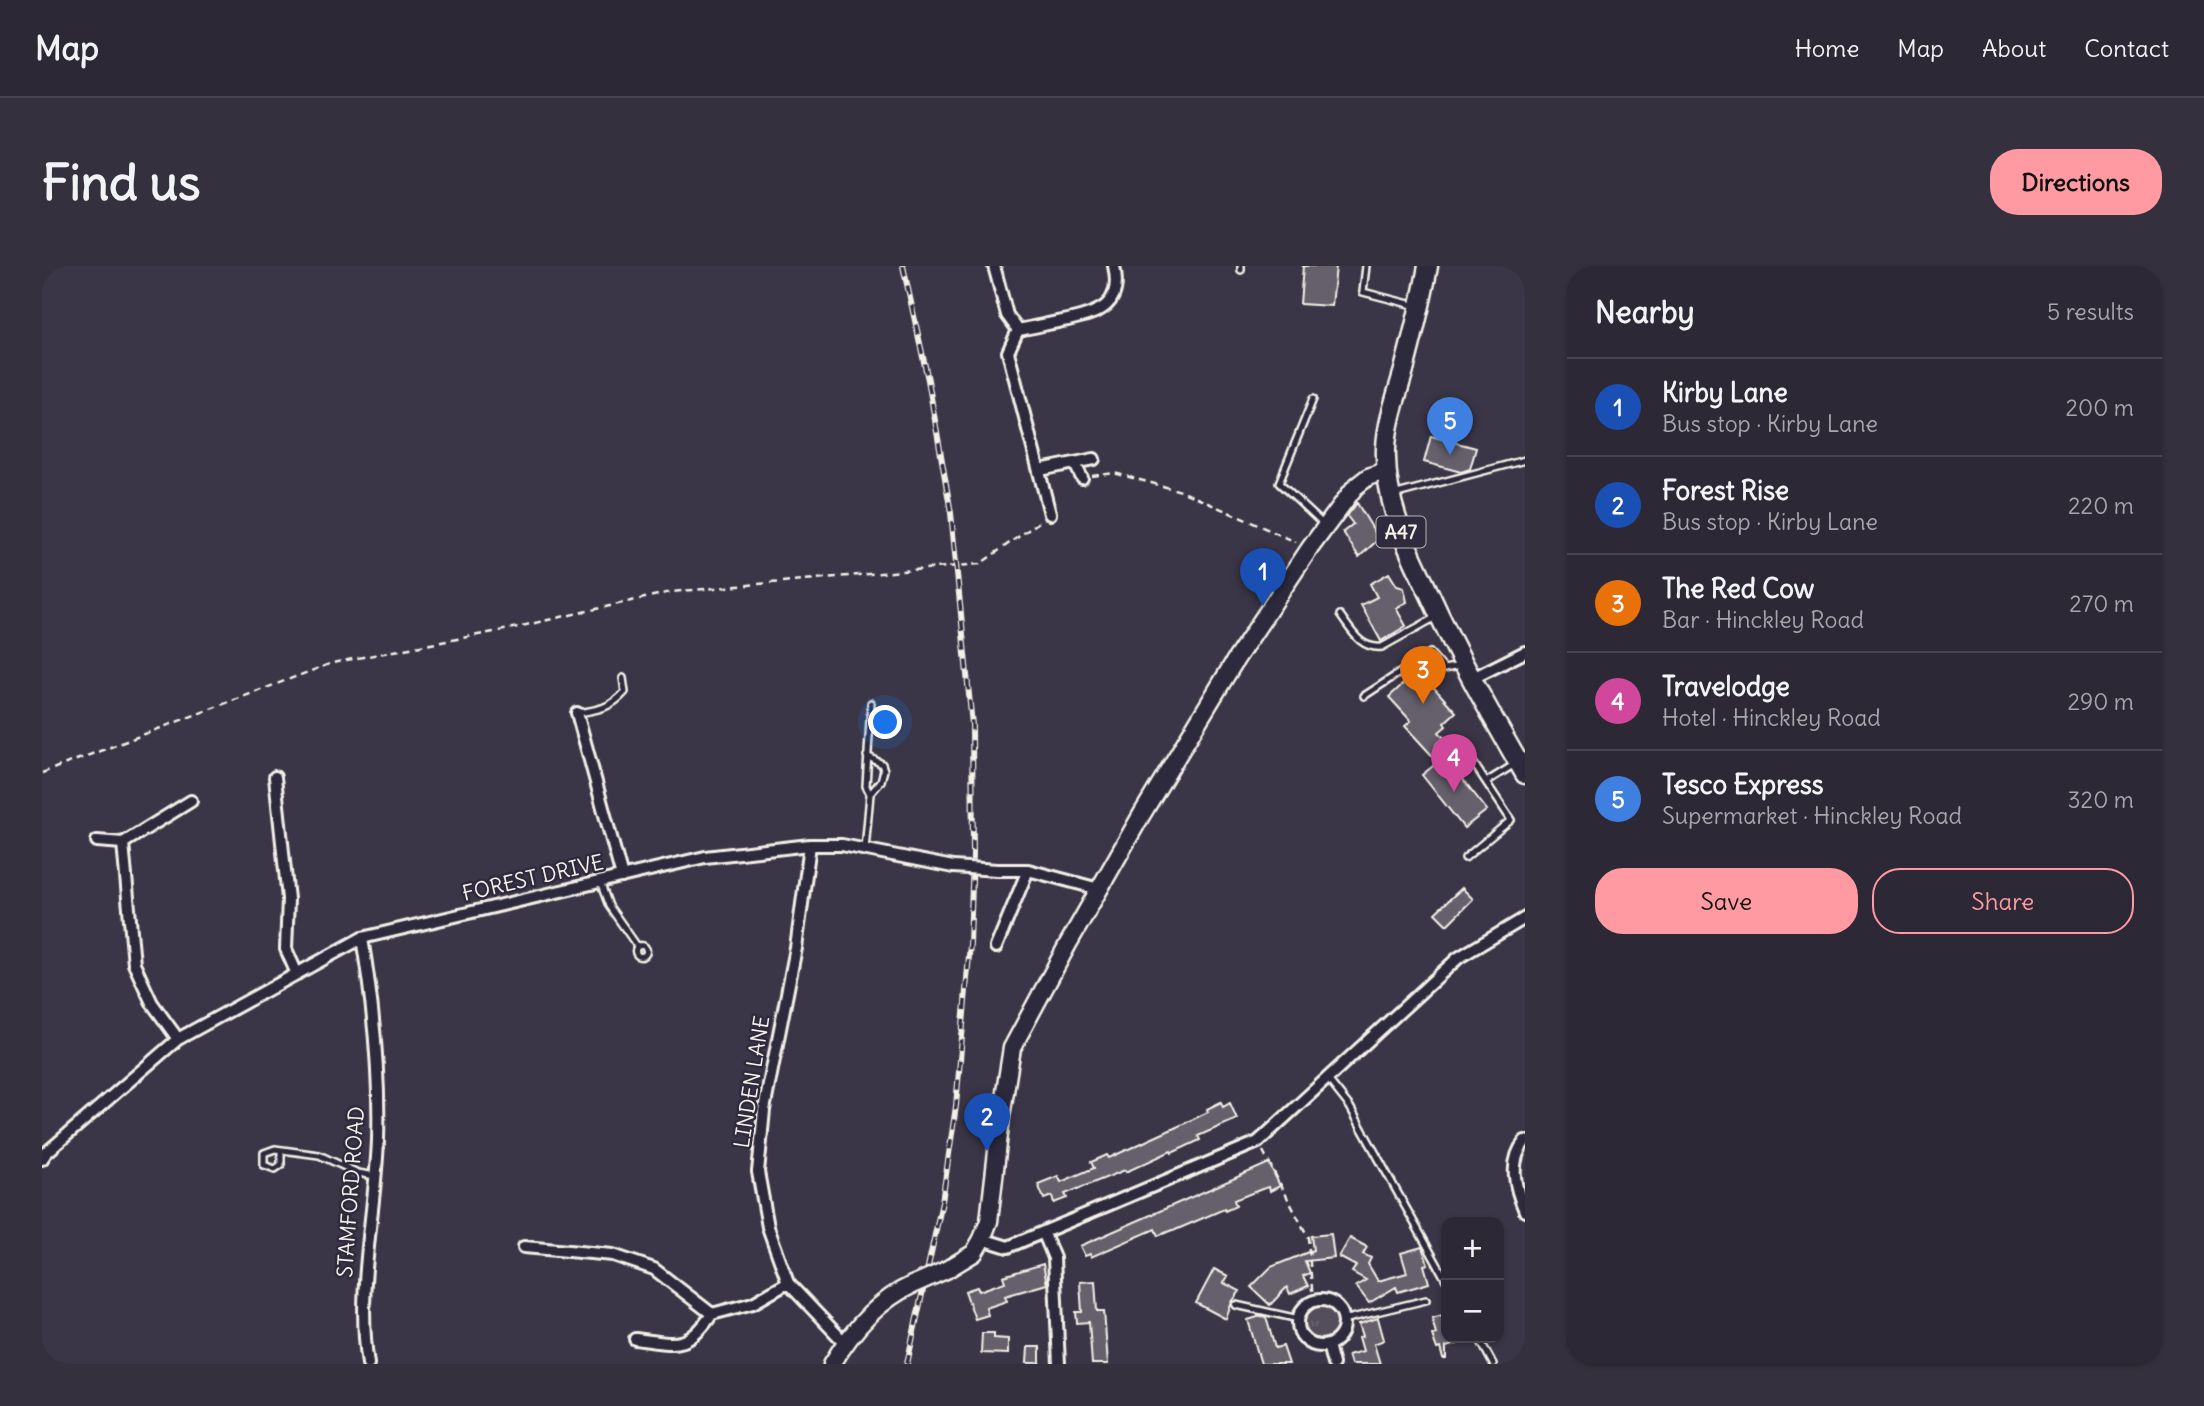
<!DOCTYPE html>
<meta charset="utf-8">
<style>
body{margin:0;font-family:Delius,sans-serif;background:#34303d;color:#f1f3f6}
.controls{position:absolute;right:21px;bottom:21px;display:grid;overflow:hidden;border-radius:14px;box-shadow:0 2px 5px #0004}
.controls button{width:63px;height:63px;display:grid;place-items:center;padding:0;border:0;border-bottom:2px solid #484450;background:#2c2835;color:#f1f3f6;font:35px sans-serif}
.you{position:absolute;left:844px;top:457px;width:24px;height:24px;margin:-18px;border:5px solid #fff;border-radius:50%;background:#1a73e8;box-shadow:0 0 0 10px #1a73e833}
.badge{display:grid;place-items:center;width:46px;height:46px;border-radius:50%;background:#ff9aa2;color:#fff;font-size:23px;font-weight:700}
.pin{position:absolute;translate:-50% -58px;filter:drop-shadow(0 2px 4px #0008)}
.pin::after{content:'';position:absolute;top:37px;width:24px;height:21px;background:inherit;clip-path:polygon(0 0,100% 0,50% 100%)}
.list{margin:0;padding:0;list-style:none}
h2{display:flex;justify-content:space-between;align-items:center;height:91px;margin:0;padding:0 28px;font-size:30px}
h2 small{font-size:23px;font-weight:400;color:#a6a6ad}
.list li{display:grid;grid-template-columns:46px 1fr auto;gap:21px;align-items:center;box-sizing:border-box;height:98px;padding:0 28px;border-top:2px solid #484450}
.list b{display:block;font-size:26px;white-space:nowrap}
.list p{margin:0;font-size:23px;white-space:nowrap;color:#a6a6ad}
.list em{font-size:23px;font-style:normal;color:#a6a6ad}
.actions{display:flex;gap:14px;padding:21px 28px}
.actions a{flex:1;padding:16px 0;border:2px solid #ff9aa2;border-radius:28px;text-align:center;font-size:24px;color:#ff9aa2}
.actions .main{background:#ff9aa2;color:#111}
.map{position:relative;flex:none;width:1483px;height:1098px;overflow:hidden;border-radius:28px}
header{display:flex;align-items:center;gap:42px;box-sizing:border-box;height:98px;padding:0 35px;background:#2c2835;border-bottom:2px solid #484450}
header strong{font-size:33px}
nav{display:flex;gap:38px;margin-inline-start:auto;font-size:24px}
.intro{display:flex;align-items:center;justify-content:space-between;box-sizing:border-box;height:168px;padding:0 42px}
h1{margin:0;font-size:49px}
.button{padding:18px 32px;border-radius:28px;background:#ff9aa2;color:#111;font-size:24px;font-weight:700}
main{display:flex;gap:42px;padding:0 42px}
aside{flex:1;background:#2c2835;border-radius:28px;box-shadow:0 2px 5px #0004}
.map>svg:first-child{display:block}
.grass{fill:url(#grass-tufts);stroke:#a4a0a2;stroke-width:2}
.building{fill:#65616c;stroke:#f4f1e8;stroke-width:2}
.lines{fill:none;stroke-linecap:round;stroke-linejoin:round}
.lane-casing{stroke:#f4f1e8;stroke-width:10}
.street-casing{stroke:#f4f1e8;stroke-width:16}
.secondary-casing{stroke:#f4f1e8;stroke-width:21}
.primary-casing{stroke:#f4f1e8;stroke-width:23}
.path{stroke:#f4f1e8;stroke-width:2.5;stroke-dasharray:7 5;stroke-linecap:butt}
.lane{stroke:#2f2a3d;stroke-width:5}
.street{stroke:#2f2a3d;stroke-width:10}
.secondary{stroke:#2f2a3d;stroke-width:16}
.primary{stroke:#2f2a3d;stroke-width:18}
.rail-casing{stroke:#f4f1e8;stroke-width:6}
.rail{stroke:#2f2a3d;stroke-width:3.5;stroke-dasharray:10;stroke-linecap:butt}
.street-bridge-casing{stroke:#f4f1e8;stroke-width:16;stroke-linecap:butt}
.secondary-bridge-casing{stroke:#f4f1e8;stroke-width:21;stroke-linecap:butt}
.street-bridge{stroke:#2f2a3d;stroke-width:10}
.secondary-bridge{stroke:#2f2a3d;stroke-width:16}
.labels{text-anchor:middle;stroke-width:5;stroke-linejoin:round;paint-order:stroke}
.shield{fill:#2f2a3d;stroke:#b9b5b5;stroke-width:2}
.shield-label{font-size:19px;font-weight:bold;fill:#f4f1e8}
.street-label{font-size:21px;fill:#f4f1e8;stroke:#2f2a3d}
</style>
<header>
<strong>Map</strong>
<nav><a>Home</a><a>Map</a><a>About</a><a>Contact</a></nav>
</header>
<div class="intro"><h1>Find us</h1><a class="button">Directions</a></div>
<main>
<div class="map">
<svg width="1483" height="1098" viewBox="0 0 1483 1098">
<defs>
<pattern id="grass-tufts" width="24" height="20" patternUnits="userSpaceOnUse" patternTransform="scale(1.75)"><rect width="24" height="20" fill="#534e5c"/><path d="M3 7l-1-3M5 7V3M7 7l1-3M15 17l-1-3M17 17v-4M19 17l1-3" fill="none" stroke="#6c6873"/></pattern>
</defs>
<rect width="100%" height="100%" fill="#3b3647"/>
<filter id="ink" filterUnits="userSpaceOnUse"><feTurbulence type="fractalNoise" baseFrequency=".0143" numOctaves="2"/><feDisplacementMap in="SourceGraphic" scale="14" xChannelSelector="R" yChannelSelector="G"/><feConvolveMatrix kernelMatrix="1 2 1 2 8 2 1 2 1" color-interpolation-filters="sRGB"/></filter>
<g filter="url(#ink)">
<path class="grass" d="M1262 1056a17 17 0 1 1 34 0a17 17 0 1 1-34 0Z"/>
<path class="building" d="M1261 0H1294L1290 40 1258 38Z
M1389 170 1434 182 1428 203 1419 206 1382 196Z
M1315 237 1337 273 1317 291 1301 266 1311 258 1305 250Z
M1347 307 1355 320 1362 322 1365 336 1354 342 1364 360 1339 375 1319 339 1335 331 1328 318Z
M1376 404 1414 446 1402 457 1404 460 1397 466 1402 472 1394 479 1445 544 1422 562 1380 509 1396 496 1363 460 1369 455 1347 431Z
M1420 622 1431 633 1405 659 1393 647Z
M1179 836 1181 841 1188 837 1195 853 1156 870 1158 874 1130 887 1129 885 1084 906 1083 904 1023 928 1025 932 1012 937 1010 930 1002 933 996 918 1016 910 1019 916 1052 902 1049 896 1065 889 1067 892 1137 860 1166 846 1165 843Z
M1227 897 1238 920 1228 925 1227 921 1220 923 1192 934 1194 940 1183 945 1182 943 1131 965 1130 964 1116 970 1113 963 1049 991 1048 988 1043 990 1038 980Z
M1289 968 1292 992 1263 995 1268 1007 1261 1010 1266 1020 1248 1028 1245 1021 1228 1039 1209 1021 1229 1001 1271 984 1269 970Z
M1308 972 1325 981 1321 988 1329 992 1326 998 1336 1015 1365 1007 1359 987 1380 981 1386 998 1382 999 1387 1017 1356 1026 1354 1021 1327 1037 1314 1020 1324 1014 1310 1006 1314 1000 1297 991Z
M1001 998 1005 1018 963 1030 965 1035 944 1042 946 1049 933 1053 923 1025 935 1021 937 1025 963 1016 961 1010Z
M1172 1003 1186 1010 1182 1017 1198 1025 1190 1036 1184 1053 1154 1037Z
M1053 1015 1055 1045H1062L1066 1098H1050L1047 1056 1035 1057 1034 1046H1040L1038 1016Z
M1404 1048V1072H1425V1075L1404 1081V1093H1401L1398 1082 1395 1083 1390 1069 1394 1068 1390 1052Z
M1219 1050 1224 1051 1233 1082 1241 1080 1247 1098H1219L1206 1054Z
M1336 1052 1342 1074 1332 1078 1338 1098H1309L1306 1089 1321 1085 1317 1071 1321 1070 1317 1058Z
M940 1067H952V1072L966 1073V1088L939 1087Z
M986 1081H998V1097H985Z"/>
<g class="lines">
<defs>
<path id="lane" d="M1199 0V4
M1324 0 1321 26 1375 40
M1271 133 1237 217 1281 258
M1351 229 1483 194
M1298 349C1310 365 1318 383 1340 381L1394 351
M1322 430 1388 387 1402 403 1418 400
M535 447C556 444 569 442 583 426L581 412
M1417 475 1469 554 1423 592
M1444 516 1473 498
M828 528 824 520 829 437
M823 584 828 528 839 515 842 504 840 498 825 490
M558 616 567 640 595 680
M593.5 685a5.5 5.5 0 1 1 11 0a5.5 5.5 0 1 1-11 0Z
M1285 812 1308 841 1404 1014
M239 885V899L233 903 222 899V887L233 883 277 889 316 907 333 910
M1194 1039 1257 1053
M1301 1054 1384 1034
M1437 1072 1451 1098"/>
<path id="street" d="M952 0 965 49 976 64
M976 64 966 86 1008 248
M976 64C993 61 1009 57 1026 54 1058 47 1081 39 1072 0
M1033 198 1040 212
M998 204 1052 193
M1429 413 1483 386
M535 447 580 611
M233 511 246 633 244 683 255 708
M55 575 81 577
M768 579 754 682 722 844 716 906 726 961 746 1017 803 1077
M955 604H986L1057 623
M320 672C331 738 338 807 336 874 333 949 314 1024 326 1098
M954 681 986 604
M136 773 110 737 92 698 81 577 149 535
M1483 875C1466 896 1473 922 1483 945
M0 893 4 887 136 773 320 672 663 591 768 579H800L911 601
M1002 968 1012 992 1017 1098
M940 973 966 981 1216 876 1416 692 1483 652
M482 981 571 989 612 1003 670 1048
M1256 1057a23 23 0 1 1 46 0a23 23 0 1 1-46 0Z
M593 1073C634 1078 645 1085 670 1048L711 1037 746 1017
M1286 1079 1291 1098"/>
<path id="secondary" d="M904 1004 932 987 940 973 947 955 959 851 970 782 1026 678 1100 548 1194 393 1268 282 1313 221 1326 211 1345 204
M790 1098C809 1066 835 1035 870 1019"/>
<path id="primary" d="M1386 0C1380 35 1371 69 1362 104 1355 129 1345 156 1344 182 1342 236 1365 282 1388 329 1416 391 1449 449 1483 508"/>
</defs>
<use href="#lane" class="lane-casing"/>
<use href="#street" class="street-casing"/>
<use href="#secondary" class="secondary-casing"/>
<use href="#primary" class="primary-casing"/>
<path class="path" d="M1050 210 1072 207 1139 225 1254 276
M0 507 290 397 462 364 629 326 938 298 1000 254
M1221 885 1266 971 1271 1036"/>
<use href="#lane" class="lane"/>
<use href="#street" class="street"/>
<use href="#secondary" class="secondary"/>
<use href="#primary" class="primary"/>
<defs>
<path id="rail" d="M861 0 886 114 909 247 930 459 931 588 928 678 914 840 900 936 865 1098"/>
</defs>
<use href="#rail" class="rail-casing"/>
<use href="#rail" class="rail"/>
<defs>
<path id="street-bridge" d="M911 601 955 604"/>
<path id="secondary-bridge" d="M870 1019 904 1004"/>
</defs>
<use href="#street-bridge" class="street-bridge-casing"/>
<use href="#secondary-bridge" class="secondary-bridge-casing"/>
<use href="#street-bridge" class="street-bridge"/>
<use href="#secondary-bridge" class="secondary-bridge"/>
</g>
</g>
<g class="labels">
<rect class="shield" x="1334.5" y="250.5" width="49" height="31" rx="5"/>
<g class="shield-label">
<text x="1359" y="273">A47</text>
</g>
<g class="street-label">
<text transform="translate(491 612) rotate(-13)" y="7">FOREST DRIVE</text>
<text transform="translate(710 816) rotate(-81)" y="7">LINDEN LANE</text>
<text transform="translate(309 926) rotate(-86)" y="7">STAMFORD ROAD</text>
</g>
</g>
</svg>
<div class="controls">
<button>+</button>
<button>−</button>
</div>
<div class="you"></div>
<div class="pin badge" style="left:1221px;top:340px;background:#1a4fb4">1</div>
<div class="pin badge" style="left:945px;top:885px;background:#1a4fb4">2</div>
<div class="pin badge" style="left:1381px;top:438px;background:#e8710a">3</div>
<div class="pin badge" style="left:1412px;top:526px;background:#d1479c">4</div>
<div class="pin badge" style="left:1408px;top:189px;background:#3f7fe0">5</div>
</div>
<aside>
<h2>Nearby<small>5 results</small></h2>
<ul class="list">
<li><span class="badge" style="background:#1a4fb4">1</span><div><b>Kirby Lane</b><p>Bus stop · Kirby Lane</p></div><em>200 m</em></li>
<li><span class="badge" style="background:#1a4fb4">2</span><div><b>Forest Rise</b><p>Bus stop · Kirby Lane</p></div><em>220 m</em></li>
<li><span class="badge" style="background:#e8710a">3</span><div><b>The Red Cow</b><p>Bar · Hinckley Road</p></div><em>270 m</em></li>
<li><span class="badge" style="background:#d1479c">4</span><div><b>Travelodge</b><p>Hotel · Hinckley Road</p></div><em>290 m</em></li>
<li><span class="badge" style="background:#3f7fe0">5</span><div><b>Tesco Express</b><p>Supermarket · Hinckley Road</p></div><em>320 m</em></li>
</ul>
<div class="actions"><a class="main">Save</a><a>Share</a></div>
</aside>
</main>
